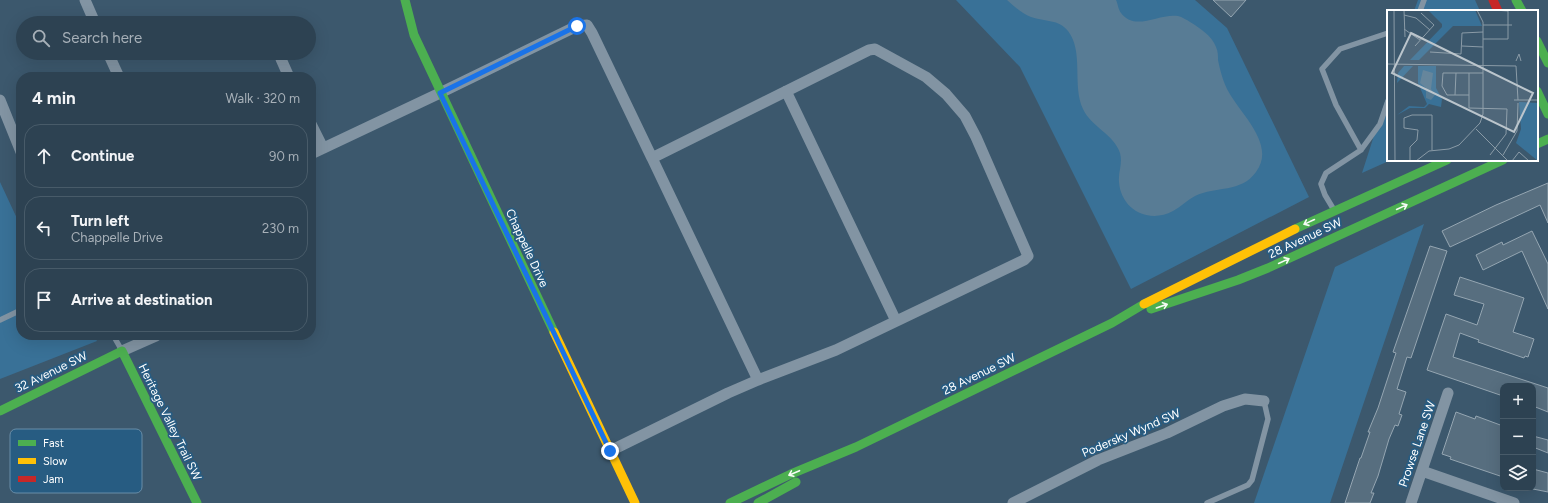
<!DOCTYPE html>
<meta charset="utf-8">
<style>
body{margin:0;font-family:Figtree,sans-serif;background:#354959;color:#f1f3f6}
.controls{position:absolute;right:12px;bottom:12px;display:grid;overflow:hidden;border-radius:8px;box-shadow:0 4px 16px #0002}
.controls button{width:36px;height:36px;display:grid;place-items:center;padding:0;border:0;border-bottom:1px solid #485b69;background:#2d4252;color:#f1f3f6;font:20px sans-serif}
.stop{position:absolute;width:12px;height:12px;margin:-9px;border:3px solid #1a73e8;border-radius:50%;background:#fff}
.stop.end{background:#1a73e8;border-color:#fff;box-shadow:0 1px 4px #0008}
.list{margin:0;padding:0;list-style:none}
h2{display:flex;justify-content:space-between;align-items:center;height:52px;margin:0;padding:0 16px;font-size:17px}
h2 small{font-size:13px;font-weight:400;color:#a7b0b8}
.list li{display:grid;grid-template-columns:26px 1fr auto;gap:12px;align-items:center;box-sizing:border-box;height:64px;margin:0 8px 8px;padding:0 8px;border:1px solid #485b69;border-radius:16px}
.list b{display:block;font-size:15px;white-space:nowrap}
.list p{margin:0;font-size:13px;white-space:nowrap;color:#a7b0b8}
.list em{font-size:13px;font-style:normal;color:#a7b0b8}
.icon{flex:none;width:22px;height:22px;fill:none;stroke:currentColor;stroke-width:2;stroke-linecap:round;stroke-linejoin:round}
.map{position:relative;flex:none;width:1548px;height:503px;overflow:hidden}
.search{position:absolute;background:#2d4252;box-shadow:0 4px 16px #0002;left:16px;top:16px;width:300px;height:44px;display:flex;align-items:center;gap:10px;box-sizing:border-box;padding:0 14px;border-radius:22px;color:#a7b0b8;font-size:15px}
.panel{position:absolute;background:#2d4252;box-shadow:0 4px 16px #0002;left:16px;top:72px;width:300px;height:268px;border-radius:16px}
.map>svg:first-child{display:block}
.green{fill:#397197}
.water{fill:#587c95}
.building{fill:#576e7f;stroke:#95a6b2}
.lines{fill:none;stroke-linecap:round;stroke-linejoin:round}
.lane{stroke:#8294a3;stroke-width:5.5}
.street{stroke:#8294a3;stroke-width:11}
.fast{stroke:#4caf50;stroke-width:9}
.slow{stroke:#ffc107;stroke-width:9}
.jam{stroke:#c62828;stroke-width:9}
.oneway{stroke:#f6fbf6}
.route{stroke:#1a73e8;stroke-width:5}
.labels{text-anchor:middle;stroke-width:3.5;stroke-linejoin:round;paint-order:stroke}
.street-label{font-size:12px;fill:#fff;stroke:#275c82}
.inset-road{fill:none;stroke:#8a9ba7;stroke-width:1}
.view{fill:#bbc5cc;fill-opacity:0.15;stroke:#bbc5cc;stroke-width:2}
.inset-edge{fill:none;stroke:#fff;stroke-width:2}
.key{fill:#275c82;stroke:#688da8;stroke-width:1}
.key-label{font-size:11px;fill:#fff}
</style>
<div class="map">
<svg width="1548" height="503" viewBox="0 0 1548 503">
<rect width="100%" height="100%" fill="#3c586d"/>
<path class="green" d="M956 0H1195L1227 28 1309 197 1131 289 1020 67Z
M1418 0H1475L1480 11H1414Z
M1388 92V160H1391L1362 173Z
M0 182 21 227V335H94L97 341 0 379Z
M1424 224 1330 503H1254L1335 267Z"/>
<path class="water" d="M1007 0H1116C1118 4 1118 9 1121 13 1135 32 1159 13 1178 16 1182 17 1187 20 1190 22 1200 28 1212 36 1216 47 1218 51 1218 56 1218 60 1220 70 1223 81 1227 89 1239 113 1277 144 1256 172 1241 193 1216 186 1195 196 1187 200 1181 207 1173 211 1149 224 1121 210 1119 182 1118 172 1123 164 1120 153 1114 134 1091 127 1083 109 1072 86 1084 51 1068 31 1059 19 1045 22 1031 17 1022 14 1014 6 1007 0Z"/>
<path class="building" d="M1213 0H1246L1231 17Z
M1548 183V223L1540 205 1450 247 1442 231 1496 205Z
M1532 231 1548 264V309L1522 251 1483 270 1476 255 1502 242 1503 245Z
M1430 246 1447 251 1411 358 1407 357 1397 389 1406 392 1399 414 1402 415 1398 426 1395 425 1389 439 1378 476 1371 493H1374L1370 503H1345L1360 458H1361L1370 432H1368L1378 408 1396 353 1393 352Z
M1460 277 1524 298 1513 332 1534 339 1528 357 1525 356 1524 358 1478 342 1479 340 1460 333 1453 357 1548 388V412L1533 406V386H1503V396L1427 370 1446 314 1477 325 1484 304 1454 295Z
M1456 412 1475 419 1476 416 1503 426V477L1450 459 1451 457 1442 454Z
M1533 436 1548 440V453L1533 447Z
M1533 469 1548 473V492L1533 489Z"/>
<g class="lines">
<path class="lane" d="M1420 11 1424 0
M1361 150 1336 105 1322 69 1340 49 1388 33
M1334 210 1325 195 1321 184 1326 173 1361 150 1380 124 1388 101
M0 320 21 310
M113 335 121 349
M1207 503 1248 485 1252 480 1268 419 1264 401"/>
<path class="street" d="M85 0 95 23
M108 53 119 77
M281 59 289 77
M786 91 896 321
M0 100 21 152
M311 124 323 148
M311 154 440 93 577 26 587 25 592 33 652 158
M122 351 156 336
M610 451 728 393 758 380 836 350 1024 260 1028 256 976 137 965 116 946 94 926 77 875 49 869 50 652 158 758 380
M1422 471 1514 503
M1013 503 1098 460 1167 433 1223 406 1245 399 1264 401
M1411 503 1448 393"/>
<path class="fast" d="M405 0 414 35 554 332
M1516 0 1522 11
M1537 41 1548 63
M1537 91 1548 114
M1537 144 1548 139
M1295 229 1447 160
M1151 309 1238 280 1268 268 1503 160
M0 411 122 351 197 503
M730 503 791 474 856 447 1112 323 1144 304
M758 503 796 482"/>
<path class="slow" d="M1144 304 1295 229
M554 332 635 503"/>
<path class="jam" d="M1493 0 1498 11"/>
</g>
<defs><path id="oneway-shaft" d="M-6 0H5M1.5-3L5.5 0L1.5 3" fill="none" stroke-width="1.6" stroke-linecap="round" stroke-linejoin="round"/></defs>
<g class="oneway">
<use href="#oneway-shaft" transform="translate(1402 207) rotate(-25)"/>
<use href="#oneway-shaft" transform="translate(1309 222) rotate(155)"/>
<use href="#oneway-shaft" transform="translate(1284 261) rotate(-25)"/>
<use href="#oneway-shaft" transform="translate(1162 306) rotate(-19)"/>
<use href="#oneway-shaft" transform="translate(794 473) rotate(157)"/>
</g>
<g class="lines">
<path class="route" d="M577 26 440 93 610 451"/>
</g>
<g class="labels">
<g class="street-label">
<text transform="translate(1305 238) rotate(-25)" y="4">28 Avenue SW</text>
<text transform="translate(527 248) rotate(65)" y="4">Chappelle Drive</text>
<text transform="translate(51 372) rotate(-26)" y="4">32 Avenue SW</text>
<text transform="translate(979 374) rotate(-26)" y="4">28 Avenue SW</text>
<text transform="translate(170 422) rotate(64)" y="4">Heritage Valley Trail SW</text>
<text transform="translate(1131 433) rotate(-23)" y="4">Podersky Wynd SW</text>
<text transform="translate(1417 444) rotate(-71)" y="4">Prowse Lane SW</text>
</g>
</g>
<g transform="translate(1387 10)">
<rect width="151" height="151" fill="#3c586d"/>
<path d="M41 0H88L95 16H66L32 50H23L55 17V14ZM17 56H26L10 73 11 63ZM31 56H49V78L55 89 54 97 42 94 38 98H23L10 105 22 96 37 97 40 94 31 73ZM132 92 151 93V151L129 133 134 119Z" fill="#397197"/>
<path d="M36 60 46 63 44 79 48 85 44 90 39 88V78L33 73Z" fill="#587c95"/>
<path class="inset-road" d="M7 0 8 151M17 0 18 27M107 0 121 1M17 5 29 8 43 20M96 15H125M17 19 33 30M96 29H121V0M28 36 47 15 34 3M75 36 96 37M43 42 74 44 75 23 96 22M129 51 132 44 134 51M0 54 129 56M129 56 131 90M82 63V85H60L55 76 56 63H96M68 85 69 63M82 85V98L120 99 119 124 103 145M127 90H151M89 119 121 151M116 145 130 121 131 93M23 151V137L30 130 31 120 17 118V108L25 105H45V140M29 151 42 141 62 139 72 135 93 113 96 104V12L90 0M125 151 132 142 142 151"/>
<path class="view" d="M24 23 146 83 127 122 5 63Z"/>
<rect width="151" height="151" class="inset-edge"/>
</g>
<rect x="10" y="429" width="132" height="64" rx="6" class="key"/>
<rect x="18" y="440" width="18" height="6" fill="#4caf50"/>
<rect x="18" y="458" width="18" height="6" fill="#ffc107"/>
<rect x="18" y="476" width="18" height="6" fill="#c62828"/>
<g class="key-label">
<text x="43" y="447">Fast</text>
<text x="43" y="465">Slow</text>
<text x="43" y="483">Jam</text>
</g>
</svg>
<div class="controls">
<button>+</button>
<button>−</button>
<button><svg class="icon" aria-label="layers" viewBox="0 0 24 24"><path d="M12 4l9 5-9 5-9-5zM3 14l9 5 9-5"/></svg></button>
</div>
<div class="stop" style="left:577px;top:26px"></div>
<div class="stop end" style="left:610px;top:451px"></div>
<div class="search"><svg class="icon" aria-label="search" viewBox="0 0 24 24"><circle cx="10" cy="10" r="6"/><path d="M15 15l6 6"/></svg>Search here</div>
<section class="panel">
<h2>4 min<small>Walk · 320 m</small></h2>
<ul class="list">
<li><svg class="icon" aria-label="ahead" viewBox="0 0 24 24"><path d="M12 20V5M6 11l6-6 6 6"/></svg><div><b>Continue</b></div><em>90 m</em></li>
<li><svg class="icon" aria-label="left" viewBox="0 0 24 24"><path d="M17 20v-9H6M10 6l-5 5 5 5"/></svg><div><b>Turn left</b><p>Chappelle Drive</p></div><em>230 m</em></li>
<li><svg class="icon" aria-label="arrive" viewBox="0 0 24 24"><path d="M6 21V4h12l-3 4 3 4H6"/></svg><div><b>Arrive at destination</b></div></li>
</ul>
</section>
</div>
